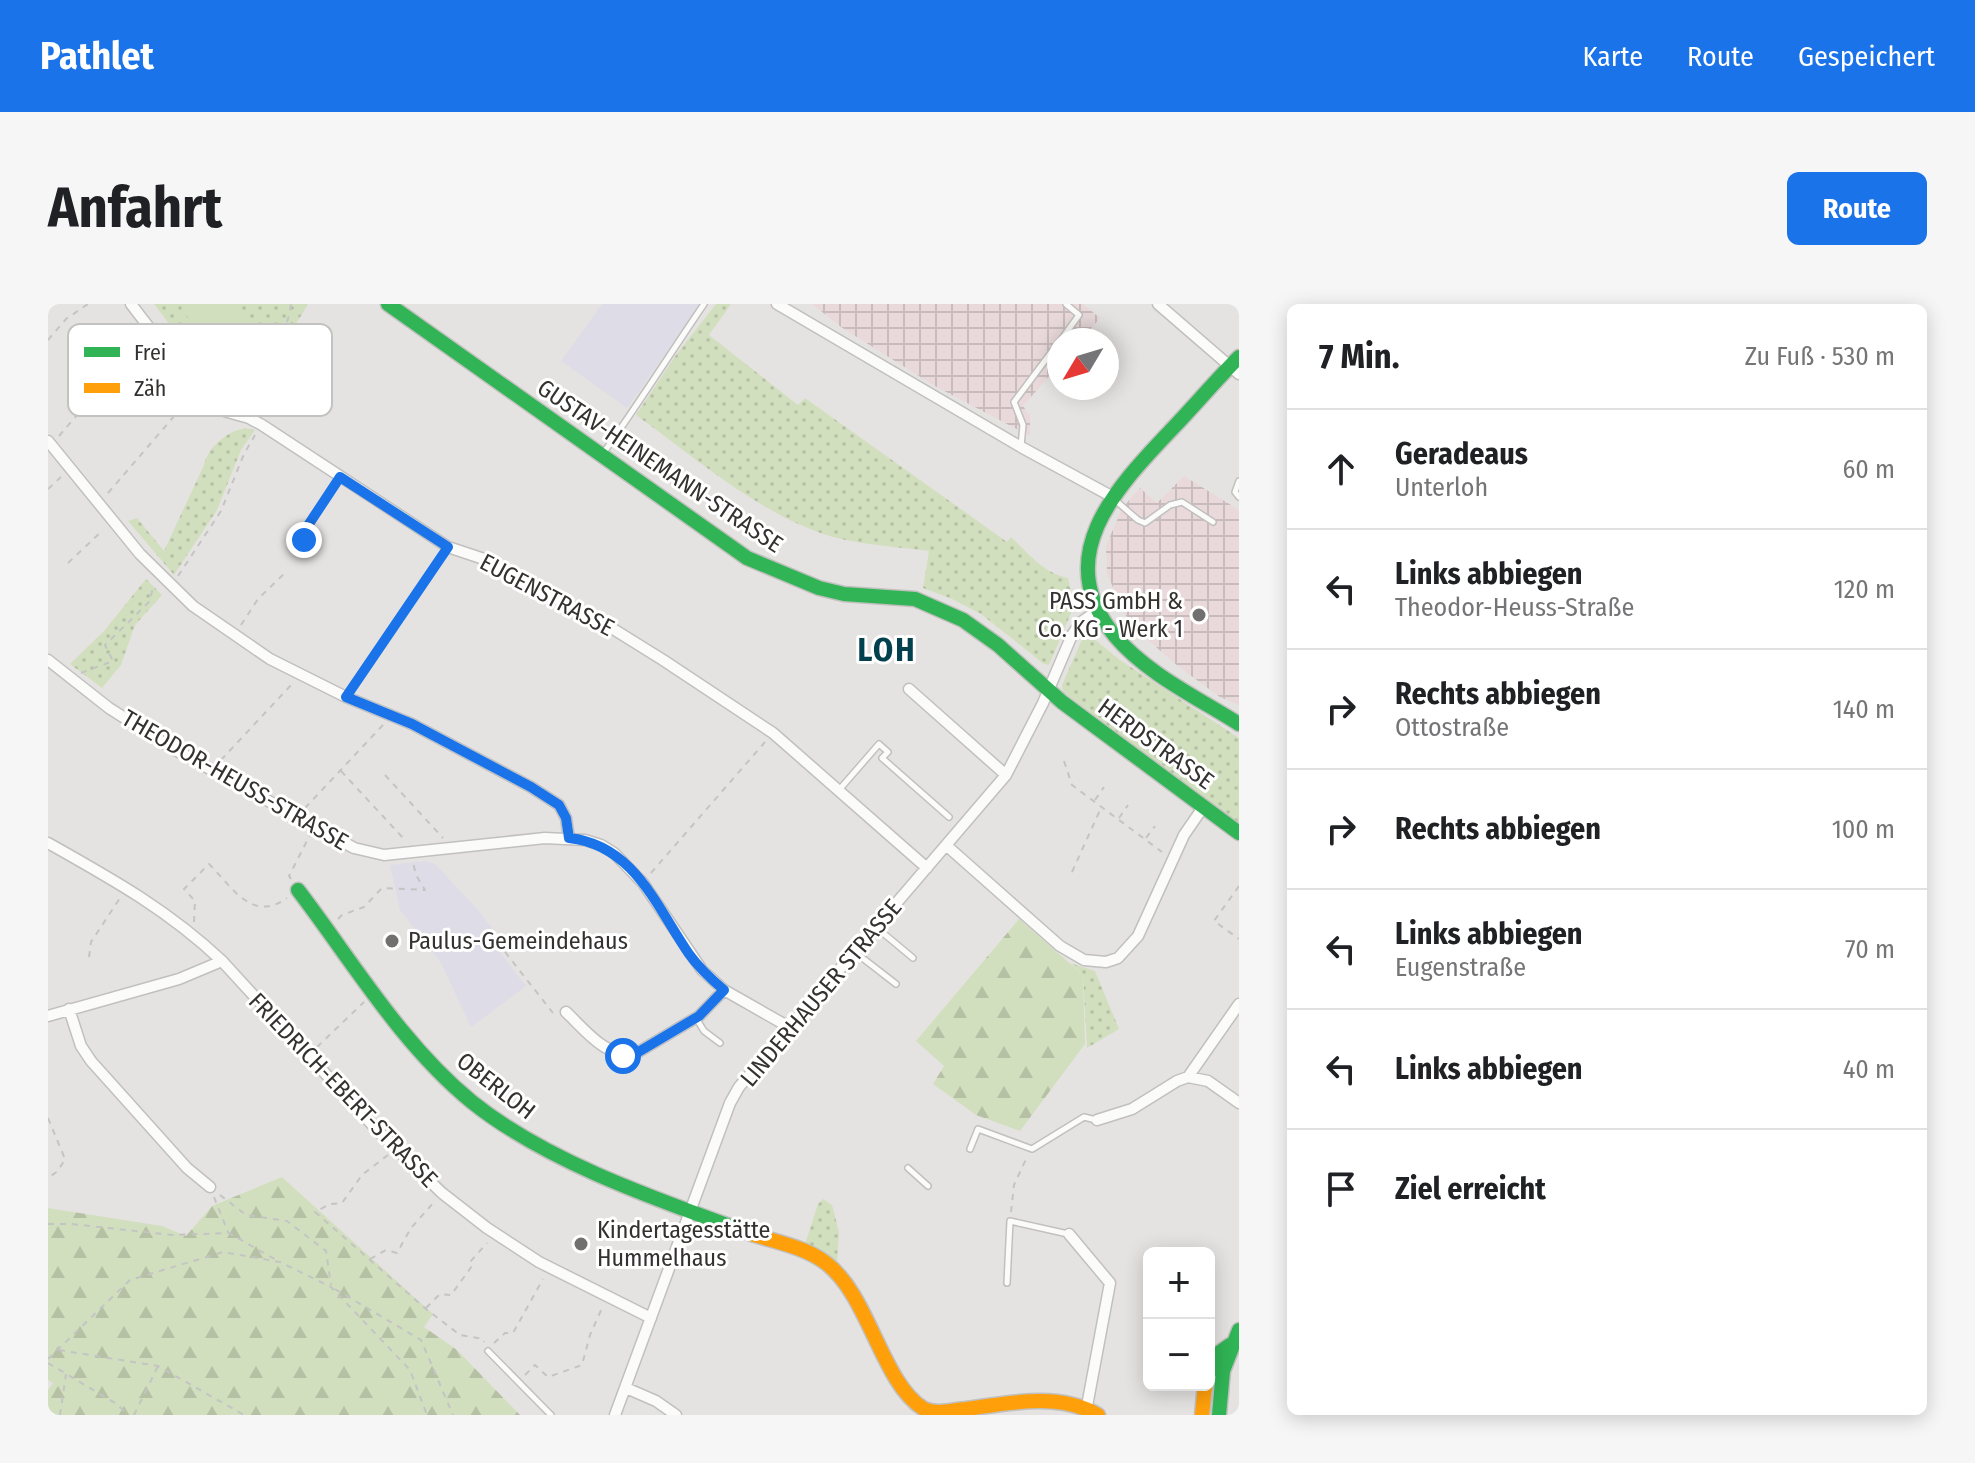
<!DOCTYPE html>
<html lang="de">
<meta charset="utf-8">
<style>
body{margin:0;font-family:"Fira Sans Condensed",sans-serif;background:#f6f6f6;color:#202124}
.controls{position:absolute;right:24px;bottom:24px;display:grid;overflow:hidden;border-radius:12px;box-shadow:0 4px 20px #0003}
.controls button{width:72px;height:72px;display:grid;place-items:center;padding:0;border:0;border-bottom:2px solid #e0e0e0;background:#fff;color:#202124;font:40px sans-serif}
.compass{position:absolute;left:999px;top:24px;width:72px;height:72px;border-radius:50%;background:#fff;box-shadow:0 4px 20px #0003;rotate:232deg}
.stop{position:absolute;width:24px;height:24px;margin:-18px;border:6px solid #1a73e8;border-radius:50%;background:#fff}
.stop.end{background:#1a73e8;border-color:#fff;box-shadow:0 2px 8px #0008}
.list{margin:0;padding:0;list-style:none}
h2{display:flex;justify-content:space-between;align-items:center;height:104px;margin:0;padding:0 32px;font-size:34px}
h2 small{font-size:26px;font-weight:400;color:#757577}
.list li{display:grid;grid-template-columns:52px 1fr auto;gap:24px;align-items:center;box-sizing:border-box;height:120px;padding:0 32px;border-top:2px solid #e0e0e0}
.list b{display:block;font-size:30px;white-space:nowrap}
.list p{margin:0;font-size:26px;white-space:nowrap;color:#757577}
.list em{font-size:26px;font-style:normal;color:#757577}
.icon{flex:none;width:44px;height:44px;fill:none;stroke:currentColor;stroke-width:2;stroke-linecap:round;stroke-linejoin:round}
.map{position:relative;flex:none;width:1191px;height:1111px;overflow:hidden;border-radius:12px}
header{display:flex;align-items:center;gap:48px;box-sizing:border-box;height:112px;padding:0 40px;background:#1a73e8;color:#fff}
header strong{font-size:38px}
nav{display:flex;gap:44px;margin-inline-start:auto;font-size:28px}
.intro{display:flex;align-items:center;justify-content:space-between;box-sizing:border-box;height:192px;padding:0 48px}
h1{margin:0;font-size:56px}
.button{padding:20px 36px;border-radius:12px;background:#1a73e8;color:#fff;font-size:28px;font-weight:700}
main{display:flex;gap:48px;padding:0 48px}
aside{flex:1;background:#fff;border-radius:12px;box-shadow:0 4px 20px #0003}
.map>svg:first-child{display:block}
.industrial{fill:url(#industrial-grid)}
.education{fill:#dedce7}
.grass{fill:url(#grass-dots)}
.forest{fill:url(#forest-firs)}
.pitch{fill:#d2dfbe}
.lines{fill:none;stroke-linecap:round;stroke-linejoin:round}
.lane-casing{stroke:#c1c0be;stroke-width:8}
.street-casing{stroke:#c1c0be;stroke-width:13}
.fast-casing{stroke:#c1c0be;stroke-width:17}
.slow-casing{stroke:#c1c0be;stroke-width:17}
.path{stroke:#c4c4c4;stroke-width:2;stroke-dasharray:6 6;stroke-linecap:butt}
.lane{stroke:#fbfbfa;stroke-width:5}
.street{stroke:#fbfbfa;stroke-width:10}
.fast{stroke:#30b455;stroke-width:14}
.slow{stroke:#ff9f0a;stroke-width:14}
.route{stroke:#1a73e8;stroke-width:10}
.poi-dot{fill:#72706f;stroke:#fff;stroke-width:3}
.labels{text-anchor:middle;stroke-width:6;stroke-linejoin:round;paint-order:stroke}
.street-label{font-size:24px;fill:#343231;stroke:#fff}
.poi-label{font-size:24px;fill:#343231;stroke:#fff;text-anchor:start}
.district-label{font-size:32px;font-weight:bold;letter-spacing:2px;fill:#01404c;stroke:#fff}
.key{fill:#fff;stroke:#c2c2c1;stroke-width:2}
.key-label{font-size:22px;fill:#343231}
</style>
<header>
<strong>Pathlet</strong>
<nav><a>Karte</a><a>Route</a><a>Gespeichert</a></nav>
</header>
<div class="intro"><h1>Anfahrt</h1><a class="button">Route</a></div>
<main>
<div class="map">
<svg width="1191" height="1111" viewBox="0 0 1191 1111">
<defs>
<pattern id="industrial-grid" width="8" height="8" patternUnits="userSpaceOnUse" patternTransform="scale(2)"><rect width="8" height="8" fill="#e9d9db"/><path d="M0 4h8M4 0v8" fill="none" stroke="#c8bbbc"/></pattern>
<pattern id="grass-dots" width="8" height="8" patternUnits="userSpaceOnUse" patternTransform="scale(2)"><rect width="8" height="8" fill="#d2dfbe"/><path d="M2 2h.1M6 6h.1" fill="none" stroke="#b5c0a4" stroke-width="1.8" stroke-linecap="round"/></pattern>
<pattern id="forest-firs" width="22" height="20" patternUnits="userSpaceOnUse" patternTransform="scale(2)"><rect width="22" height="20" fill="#d2dfbe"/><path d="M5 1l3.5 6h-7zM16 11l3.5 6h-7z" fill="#b5c0a4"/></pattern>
</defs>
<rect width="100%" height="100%" fill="#e5e3e1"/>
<path class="industrial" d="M764 0H1035L1052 14 1033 36H1011V61L975 102 982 112V132L885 81 793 23Z
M1136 172 1191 206V401L1172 393 1131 363 1093 330 1075 308 1059 269 1058 242 1072 209 1081 196 1092 184 1109 199Z"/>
<path class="education" d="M554 0H653L579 104 513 57Z
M377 557 387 560 430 606 444 624 451 647 478 682 423 723 393 659 352 606 342 561Z"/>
<path class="grass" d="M106 0H260L198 103 167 81Z
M668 0H683L661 31 750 101 757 94 959 238 963 233C981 250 995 269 1020 274L1026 302 1001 361 996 360 933 310 904 295 875 284 881 247C850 243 816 241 785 233 715 213 646 153 588 111L628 51Z
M197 124 207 126 193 146 169 206 126 271 80 217 89 214 116 247 156 161C160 143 178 128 197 124Z
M98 275 114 291 87 321 73 361 54 384 22 360 56 327Z
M1040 330 1072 356 1191 434V521L1015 388 1014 381 1036 331Z
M1022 659 1047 667 1071 725 1039 744 1035 671Z
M775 895 784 901 791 928 789 960 774 947 757 940 770 900Z"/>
<path class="forest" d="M971 615 1035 671 1037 740 972 827 928 811 885 780 896 762 868 737Z
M234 873 385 1010 376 1023 409 1046 472 1111H0V1086L5 1079 0 1076V904L114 922 138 932 164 902Z"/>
<path class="pitch" d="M138 0H184L216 39 183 66 133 5Z"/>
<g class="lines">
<defs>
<path id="lane" d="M1013 36 1031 11 1018 0
M973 142 975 121 966 98 1011 38
M554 151C589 102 622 50 656 0
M1191 177 1187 188 1191 193
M1067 196 1090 216 1097 219 1122 201 1134 198 1165 218
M791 486 831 440 840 448 834 454 901 513
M829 624 865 654
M808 649 848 680
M648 714 656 727 672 739
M922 845 930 825 984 845 1036 813 1048 816
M860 864 880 882
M959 979 962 917 1020 930
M440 1047 503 1111"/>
<path id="street" d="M83 0 162 103 201 114 214 121 400 243 436 255 562 323 615 356 725 429 879 564
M729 0 973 143 1063 192
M1110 0 1191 70
M0 137 92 250 145 302 222 355 298 393 364 420 483 483 511 501 518 514 521 534
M0 356 61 404 122 443 306 544 336 551 497 534 537 536 553 541 566 549 595 579 654 666 676 686 741 723
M861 385 958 471
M0 539C64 575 120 606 174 657L331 828 394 889 439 924 491 958 603 1014
M899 542 1012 642 1036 656 1058 658 1070 654 1090 632 1136 531 1156 502
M21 705 33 742 43 757 139 864 162 883
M518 708C537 726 559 755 587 750L651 712 676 686
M0 712 131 675 174 657
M1140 773 1191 700
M1049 816 1084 805 1129 777 1140 773 1160 777 1191 799
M1021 930 1062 979 1039 1102
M578 1084 608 1097 628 1111
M567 1111 682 799 691 783 958 471 995 399 1024 331 1033 318 1049 307"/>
<path id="fast" d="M340 0 699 254 771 284 796 290 867 295 915 316 950 341 1014 398 1191 529
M1191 53C1168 76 1147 101 1125 124 1069 183 1001 252 1067 332 1099 370 1150 394 1191 420
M250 586C305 658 353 740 424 798 500 859 613 897 704 930
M1161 1069 1172 1048 1182 1041
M1171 1111 1175 1067 1191 1026"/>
<path id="slow" d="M704 930C728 938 757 943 778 959 821 991 834 1080 876 1105 889 1111 905 1106 918 1105 961 1099 1011 1088 1050 1111
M1154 1111 1157 1081"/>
</defs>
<use href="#lane" class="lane-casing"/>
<use href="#street" class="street-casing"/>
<use href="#fast" class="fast-casing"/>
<use href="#slow" class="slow-casing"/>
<path class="path" d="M0 36 18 15 40 0
M187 98C211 68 238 39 243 0
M11 132 63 71 100 45
M0 185 13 173
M60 189 128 110 146 98
M264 240 256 236 255 229 286 183
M20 259 55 226
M130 272 173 207 196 150 207 131
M193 321 210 295 239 267
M33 369 65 357 57 341 102 297 105 282
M305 382 394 252
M173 456 245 379
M1016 457 1024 481 1114 548
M293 467 356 535
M337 471 395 534
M1047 496 1056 483
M257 504 335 421
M1071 514 1080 501
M1098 534 1107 522
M1024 568 1053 504
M603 569 717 438
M243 575 241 572 262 531
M1191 582 1166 617 1191 635
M290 615 294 611 316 603 334 584 377 586 368 571 365 558
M146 618 147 597 136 585 161 560C185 584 204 619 239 594
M457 648 505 709
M41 653 43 638 72 594
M269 743 316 698
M0 814 17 855 10 867 0 874
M340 851 314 871 294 899 282 900 267 908 378 1005 412 1031 435 1035 436 1038
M172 891 198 911 239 917 278 947 283 981
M166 893 180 928
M963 908 966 881 979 853
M0 920H24L124 931 181 929 230 957
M322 955 338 946 349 949 363 924 387 897
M287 985 373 1036 405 1111
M378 1004 392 990 403 991 424 962 422 958 439 939
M446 1039 457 1029H465L495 975
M11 1046 110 1062 196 1111
M0 1055 82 976 175 948 232 958 283 983 362 1066 379 1111
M0 1059 67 1099 81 1111
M477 1071 487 1061 500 1073 534 1061 542 1031 554 1004
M12 1111 18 1070
M86 1111 110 1062"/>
<use href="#lane" class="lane"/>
<use href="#street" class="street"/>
<use href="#fast" class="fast"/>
<use href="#slow" class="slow"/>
</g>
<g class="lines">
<path class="route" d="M256 236 255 229 292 173 400 243 298 393 364 420 483 483 511 501 518 514 521 534C586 541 608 602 641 650 651 664 663 675 676 686L651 712 587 750 575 752"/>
</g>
<g class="poi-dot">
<circle cx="1151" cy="311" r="8"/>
<circle cx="344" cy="637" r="8"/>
<circle cx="533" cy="940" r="8"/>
</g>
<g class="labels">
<g class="street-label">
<text transform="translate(612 162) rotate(34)" y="8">GUSTAV-HEINEMANN-STRASSE</text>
<text transform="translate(499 291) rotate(28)" y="8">EUGENSTRASSE</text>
<text transform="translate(1108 440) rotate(36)" y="8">HERDSTRASSE</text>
<text transform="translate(187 476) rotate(30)" y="8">THEODOR-HEUSS-STRASSE</text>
<text transform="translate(773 689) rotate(-50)" y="8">LINDERHAUSER STRASSE</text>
<text transform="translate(448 782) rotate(38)" y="8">OBERLOH</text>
<text transform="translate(295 786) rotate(46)" y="8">FRIEDRICH-EBERT-STRASSE</text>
</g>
<g class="poi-label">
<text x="1135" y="305" text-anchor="end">PASS GmbH &amp;<tspan x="1135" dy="28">Co. KG - Werk 1</tspan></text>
<text x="360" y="645">Paulus-Gemeindehaus</text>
<text x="549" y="934">Kindertagesstätte<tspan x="549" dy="28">Hummelhaus</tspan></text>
</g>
<g class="district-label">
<text x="839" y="357">LOH</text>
</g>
</g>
<rect x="20" y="20" width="264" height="92" rx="12" class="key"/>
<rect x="36" y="43" width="36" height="10" fill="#30b455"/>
<rect x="36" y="79" width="36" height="10" fill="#ff9f0a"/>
<g class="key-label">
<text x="86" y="56">Frei</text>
<text x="86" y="92">Zäh</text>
</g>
</svg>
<div class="controls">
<button>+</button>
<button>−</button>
</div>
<svg class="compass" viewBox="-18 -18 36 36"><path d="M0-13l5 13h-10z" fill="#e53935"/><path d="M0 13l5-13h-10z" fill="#757577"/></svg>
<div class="stop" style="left:575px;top:752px"></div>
<div class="stop end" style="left:256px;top:236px"></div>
</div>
<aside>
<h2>7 Min.<small>Zu Fuß · 530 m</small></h2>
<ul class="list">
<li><svg class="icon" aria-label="ahead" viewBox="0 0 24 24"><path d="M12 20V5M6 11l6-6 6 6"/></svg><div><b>Geradeaus</b><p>Unterloh</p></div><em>60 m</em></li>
<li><svg class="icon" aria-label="left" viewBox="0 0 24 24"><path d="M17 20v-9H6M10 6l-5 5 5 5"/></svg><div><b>Links abbiegen</b><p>Theodor-Heuss-Straße</p></div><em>120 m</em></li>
<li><svg class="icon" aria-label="right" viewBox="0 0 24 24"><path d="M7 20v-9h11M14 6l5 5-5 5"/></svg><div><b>Rechts abbiegen</b><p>Ottostraße</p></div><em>140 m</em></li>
<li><svg class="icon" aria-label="right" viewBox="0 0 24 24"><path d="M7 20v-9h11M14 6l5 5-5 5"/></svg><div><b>Rechts abbiegen</b></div><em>100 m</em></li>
<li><svg class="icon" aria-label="left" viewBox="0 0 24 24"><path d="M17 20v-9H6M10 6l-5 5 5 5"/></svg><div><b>Links abbiegen</b><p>Eugenstraße</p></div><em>70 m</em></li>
<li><svg class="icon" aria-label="left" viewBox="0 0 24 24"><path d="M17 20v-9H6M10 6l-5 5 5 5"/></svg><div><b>Links abbiegen</b></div><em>40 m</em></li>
<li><svg class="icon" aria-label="arrive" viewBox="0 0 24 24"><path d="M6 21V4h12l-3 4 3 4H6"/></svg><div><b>Ziel erreicht</b></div></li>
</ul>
</aside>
</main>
